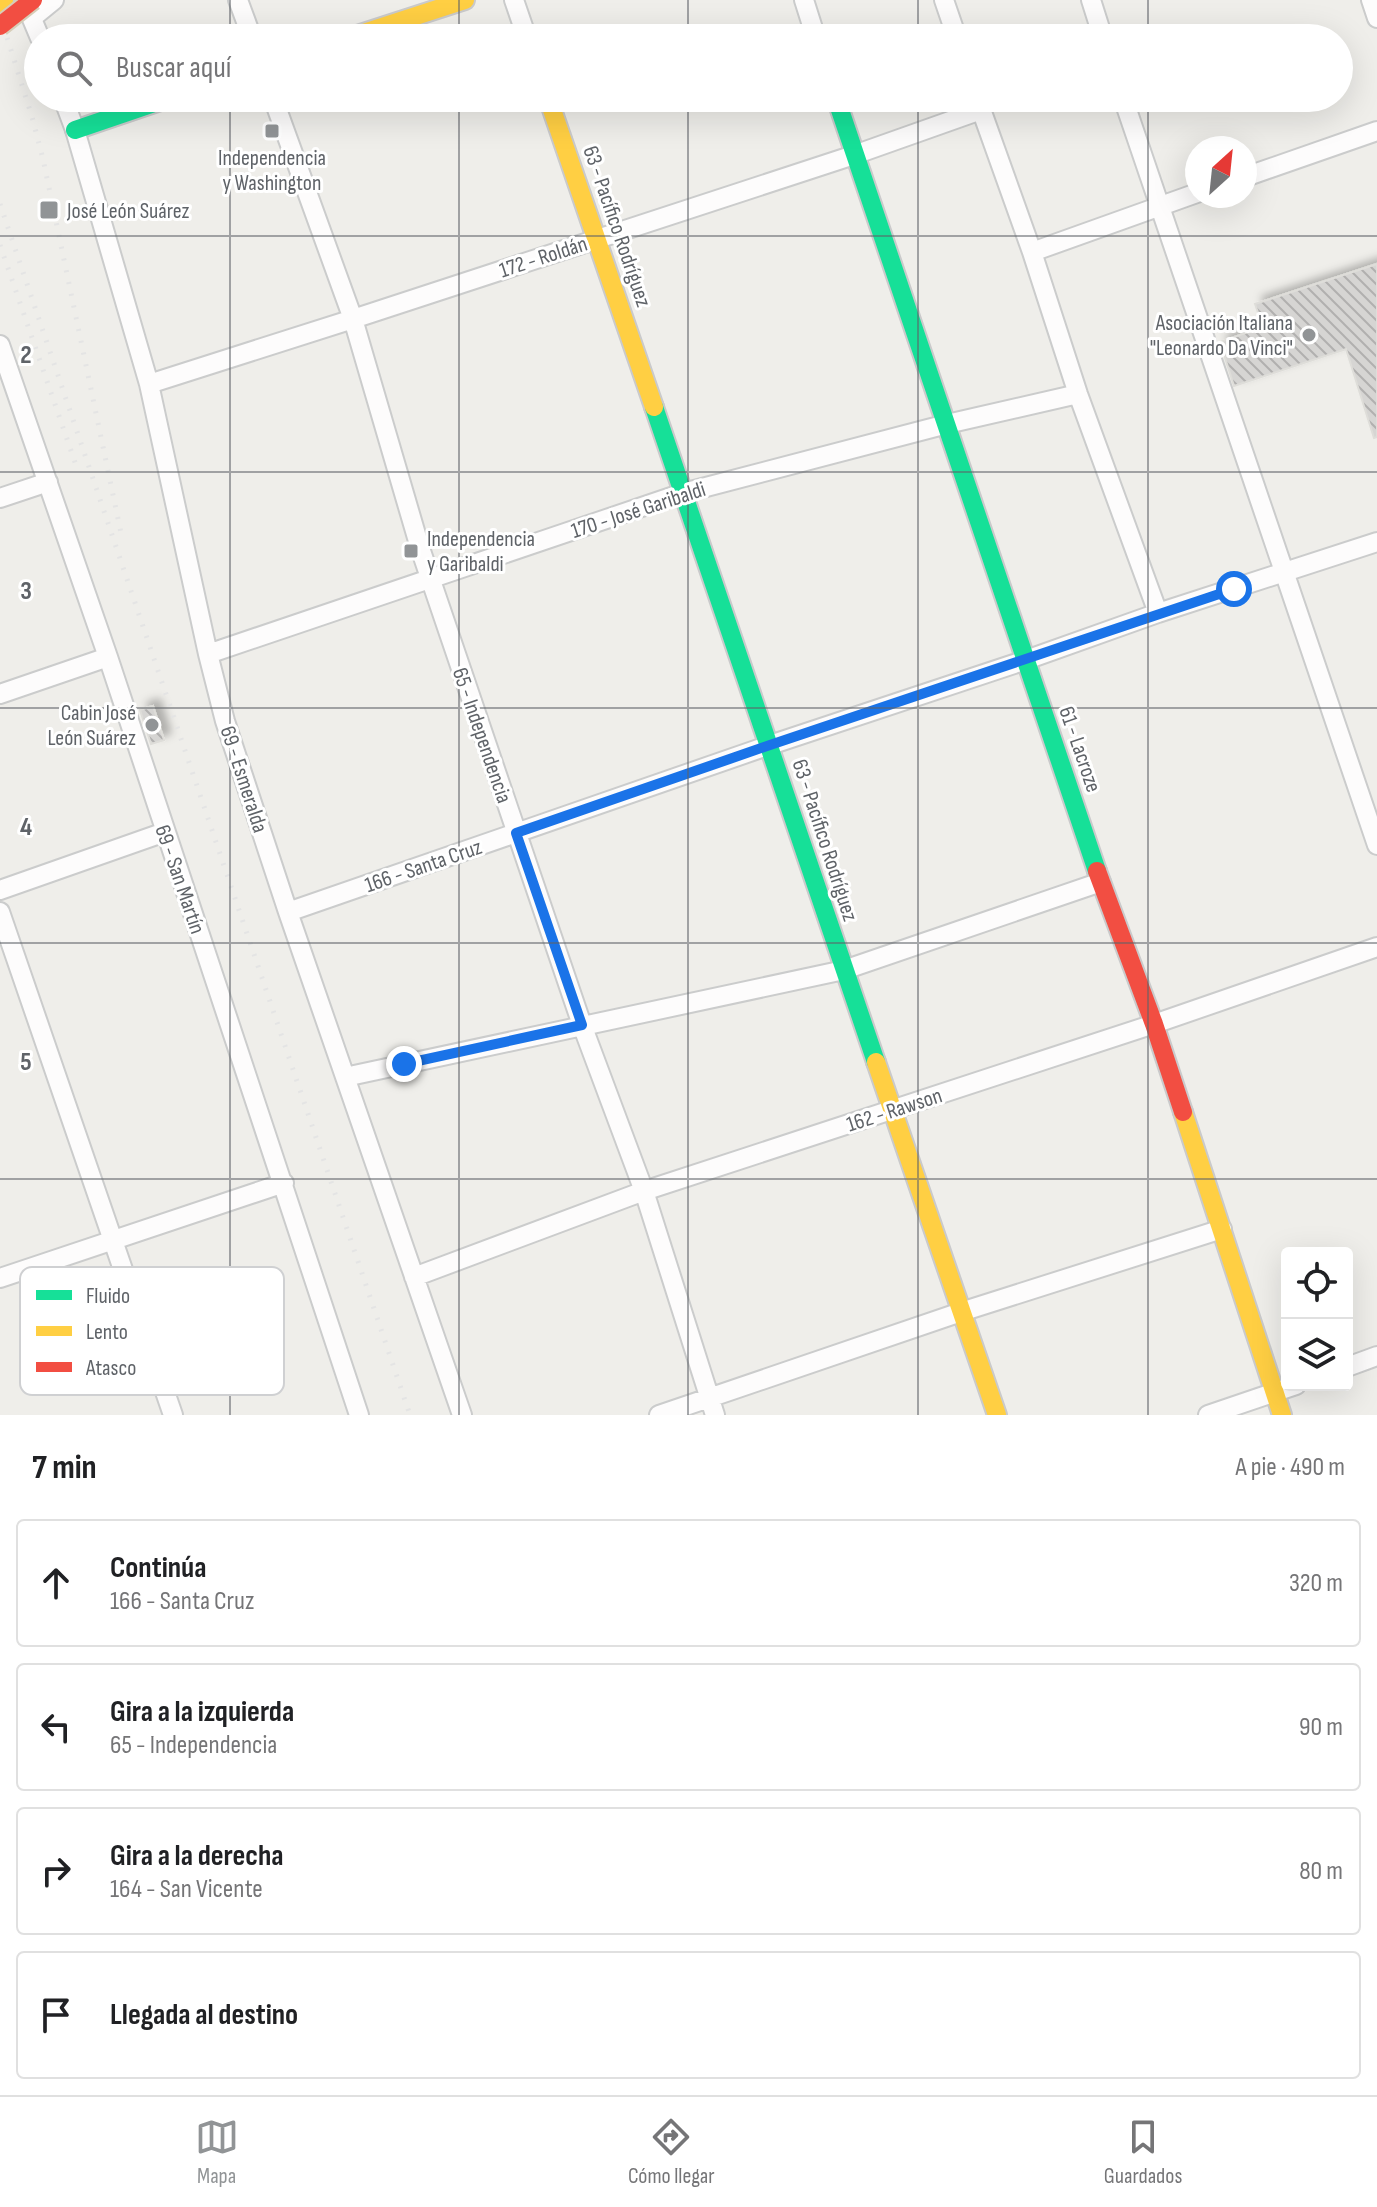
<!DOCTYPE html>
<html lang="es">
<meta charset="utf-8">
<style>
body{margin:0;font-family:"Sofia Sans Condensed",sans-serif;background:#f6f6f6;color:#202124}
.controls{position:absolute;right:24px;bottom:24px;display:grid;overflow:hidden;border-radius:8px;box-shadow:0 8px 32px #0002}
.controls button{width:72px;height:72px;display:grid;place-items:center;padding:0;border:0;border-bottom:2px solid #e0e0e0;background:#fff;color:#202124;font:40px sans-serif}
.compass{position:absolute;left:1185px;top:136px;width:72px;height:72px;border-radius:50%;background:#fff;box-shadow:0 8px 32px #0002;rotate:27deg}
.stop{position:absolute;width:24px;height:24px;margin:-18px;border:6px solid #1a73e8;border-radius:50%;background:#fff}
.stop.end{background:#1a73e8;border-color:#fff;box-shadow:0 2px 8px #0008}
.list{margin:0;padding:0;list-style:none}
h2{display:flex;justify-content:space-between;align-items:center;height:104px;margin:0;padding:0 32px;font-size:34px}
h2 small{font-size:26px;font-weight:400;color:#757577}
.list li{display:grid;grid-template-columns:52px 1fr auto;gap:24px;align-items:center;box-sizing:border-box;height:128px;margin:0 16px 16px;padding:0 16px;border:2px solid #e0e0e0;border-radius:8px}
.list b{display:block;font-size:30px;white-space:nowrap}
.list p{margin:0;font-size:26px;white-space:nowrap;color:#757577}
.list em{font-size:26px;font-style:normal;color:#757577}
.icon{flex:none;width:44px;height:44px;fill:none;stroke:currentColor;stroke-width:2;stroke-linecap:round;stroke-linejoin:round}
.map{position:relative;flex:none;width:1377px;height:1415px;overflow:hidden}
.search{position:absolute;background:#fff;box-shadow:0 8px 32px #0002;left:24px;right:24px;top:24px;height:88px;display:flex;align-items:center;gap:20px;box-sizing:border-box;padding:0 28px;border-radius:44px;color:#757577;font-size:30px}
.sheet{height:680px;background:#fff}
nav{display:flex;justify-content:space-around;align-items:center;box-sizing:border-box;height:112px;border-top:2px solid #e0e0e0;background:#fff;font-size:22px;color:#757577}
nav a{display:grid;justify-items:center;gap:4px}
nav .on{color:#919496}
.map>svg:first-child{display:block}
.building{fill:url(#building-back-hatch);stroke:#deddd9;stroke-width:2;filter:url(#shadow)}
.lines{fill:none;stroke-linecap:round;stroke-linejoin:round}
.street-casing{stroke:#cbcccc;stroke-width:22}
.fast-casing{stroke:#cacacb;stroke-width:22}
.slow-casing{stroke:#cacacb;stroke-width:22}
.jam-casing{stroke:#cacacb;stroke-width:22}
.street{stroke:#fdfcfc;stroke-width:18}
.fast{stroke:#16e098;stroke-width:18}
.slow{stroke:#ffcf43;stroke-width:18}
.jam{stroke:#f24e42;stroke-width:18}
.rail{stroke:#e4e4e4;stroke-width:5;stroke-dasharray:2 10;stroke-linecap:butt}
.jam-bridge-casing{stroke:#d7ceb8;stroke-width:22;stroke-linecap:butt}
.jam-bridge{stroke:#f24e42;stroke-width:18}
.route{stroke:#1a73e8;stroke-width:10}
.grid{fill:none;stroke:#5f6368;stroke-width:2;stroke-opacity:0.55}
.poi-dot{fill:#919496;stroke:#fff;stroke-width:3}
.labels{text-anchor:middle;stroke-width:6;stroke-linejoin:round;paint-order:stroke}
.poi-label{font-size:22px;fill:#5f6368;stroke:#fff;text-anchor:start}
.street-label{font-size:22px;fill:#5f6368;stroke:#fff}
.key{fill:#fff;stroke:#cfd0d2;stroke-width:2}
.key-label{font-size:22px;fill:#5f6368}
.grid-label{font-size:26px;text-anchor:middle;font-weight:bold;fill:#5f6368;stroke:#fff;stroke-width:6;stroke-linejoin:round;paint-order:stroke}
</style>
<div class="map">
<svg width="1377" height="1415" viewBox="0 0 1377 1415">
<defs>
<pattern id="building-back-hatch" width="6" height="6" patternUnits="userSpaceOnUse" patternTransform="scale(2)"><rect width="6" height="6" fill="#d6d5d3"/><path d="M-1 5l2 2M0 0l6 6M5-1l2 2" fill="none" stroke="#b1b0af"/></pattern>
<filter id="shadow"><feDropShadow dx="7" dy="-7" stdDeviation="4" flood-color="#0004"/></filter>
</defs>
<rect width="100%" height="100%" fill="#efeeea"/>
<path class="building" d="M1377 264V437L1374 438 1346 349 1234 386 1220 342 1263 327 1255 304Z
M153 706 164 740 151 744 140 710Z"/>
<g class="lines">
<defs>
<path id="street" d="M24 0 40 38
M238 0 252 38
M514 0 527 38
M804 0 816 38
M944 0 957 38
M1091 0 1103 38
M1371 0 1377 18
M32 18 54 0
M63 98 75 130 149 384 208 654 225 721 288 912 462 1415
M273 98 353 319 420 548 582 1025 644 1191 715 1415
M977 98 1032 252 1078 394 1158 613
M1123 98 1377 845
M1245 177 1377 131
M1032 252 1197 193
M0 345 108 657 359 1415
M149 384 353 319 854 155 981 110
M0 498 48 482
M208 654 683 493 947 424 1078 394
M0 694 108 657
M0 890 165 832
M0 912 173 1415
M288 912 770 745 1026 660 1158 613 1377 542
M345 1077 844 970 1101 882
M414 1277 644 1191 1154 1024 1377 947
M0 1278 284 1183
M1347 1367 1377 1356
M659 1415 961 1312 1222 1229
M1208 1415 1296 1385"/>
<path id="fast" d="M836 98 1097 871
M75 130 169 98
M654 407 876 1062"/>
<path id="slow" d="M0 3 4 0
M348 38 465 0
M548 98 654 407
M876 1062 997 1415
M1183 1112 1282 1415"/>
<path id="jam" d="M1097 871 1154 1024 1183 1112"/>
</defs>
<use href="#street" class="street-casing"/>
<use href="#fast" class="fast-casing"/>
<use href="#slow" class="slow-casing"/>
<use href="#jam" class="jam-casing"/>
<use href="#street" class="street"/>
<use href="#fast" class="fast"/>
<use href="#slow" class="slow"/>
<use href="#jam" class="jam"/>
<path class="rail" d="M0 15 32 117 43 159 121 533
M0 204 410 1415
M0 245 77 468"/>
<defs>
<path id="jam-bridge" d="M0 26 33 0"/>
</defs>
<use href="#jam-bridge" class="jam-bridge-casing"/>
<use href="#jam-bridge" class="jam-bridge"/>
</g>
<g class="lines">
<path class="route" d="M404 1064 582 1025 516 833 770 745 1234 589"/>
</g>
<path class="grid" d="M230 0V38M459 0V38M688 0V38M918 0V38M1148 0V38M230 98V1415M459 98V1415M688 98V1415M918 98V1415M1148 98V1415M0 236H1377M0 472H1377M0 708H1377M0 943H1377M0 1179H1377"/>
<g class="poi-dot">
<rect x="264" y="123" width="16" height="16" rx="4"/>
<rect x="39" y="200" width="20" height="20" rx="4"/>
<circle cx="1309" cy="335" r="8"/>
<rect x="403" y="543" width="16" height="16" rx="4"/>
<circle cx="152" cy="725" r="8"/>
</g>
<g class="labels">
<g class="poi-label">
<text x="272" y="165" text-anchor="middle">Independencia<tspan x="272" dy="25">y Washington</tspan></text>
<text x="67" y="218">José León Suárez</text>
<text x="1293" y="330" text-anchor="end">Asociación Italiana<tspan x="1293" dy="25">"Leonardo Da Vinci"</tspan></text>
<text x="427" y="546">Independencia<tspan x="427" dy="25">y Garibaldi</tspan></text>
<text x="136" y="720" text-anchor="end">Cabin José<tspan x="136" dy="25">León Suárez</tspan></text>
</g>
<g class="street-label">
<text transform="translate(618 226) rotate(71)" y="8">63 - Pacífico Rodríguez</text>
<text transform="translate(543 256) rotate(-18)" y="8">172 - Roldán</text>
<text transform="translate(638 509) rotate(-18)" y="8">170 - José Garibaldi</text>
<text transform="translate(483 735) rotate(71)" y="8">65 - Independencia</text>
<text transform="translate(1081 749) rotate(71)" y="8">61 - Lacroze</text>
<text transform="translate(245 779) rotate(72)" y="8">69 - Esmeralda</text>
<text transform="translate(826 840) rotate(72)" y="8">63 - Pacífico Rodríguez</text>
<text transform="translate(423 865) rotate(-19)" y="8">166 - Santa Cruz</text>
<text transform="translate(181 879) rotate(71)" y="8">69 - San Martín</text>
<text transform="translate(894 1109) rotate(-18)" y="8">162 - Rawson</text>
</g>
</g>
<rect x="20" y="1267" width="264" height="128" rx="12" class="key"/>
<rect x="36" y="1290" width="36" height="10" fill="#16e098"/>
<rect x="36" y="1326" width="36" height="10" fill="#ffcf43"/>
<rect x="36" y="1362" width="36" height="10" fill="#f24e42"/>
<g class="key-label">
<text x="86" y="1303">Fluido</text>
<text x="86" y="1339">Lento</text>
<text x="86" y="1375">Atasco</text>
</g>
<g class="grid-label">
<text x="26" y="363">2</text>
<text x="26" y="599">3</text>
<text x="26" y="835">4</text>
<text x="26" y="1070">5</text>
</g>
</svg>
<div class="controls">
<button><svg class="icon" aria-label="locate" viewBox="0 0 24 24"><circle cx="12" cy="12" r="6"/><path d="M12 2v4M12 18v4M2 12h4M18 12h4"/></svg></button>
<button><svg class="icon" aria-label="layers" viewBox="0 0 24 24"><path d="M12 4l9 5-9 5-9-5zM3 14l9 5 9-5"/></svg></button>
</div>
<svg class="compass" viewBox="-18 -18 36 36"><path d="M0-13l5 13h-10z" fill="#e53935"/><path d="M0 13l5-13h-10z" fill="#757577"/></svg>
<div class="stop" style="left:1234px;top:589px"></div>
<div class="stop end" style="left:404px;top:1064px"></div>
<div class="search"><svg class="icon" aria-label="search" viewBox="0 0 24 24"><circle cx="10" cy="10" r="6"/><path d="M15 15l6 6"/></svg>Buscar aquí</div>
</div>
<section class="sheet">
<h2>7 min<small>A pie · 490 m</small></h2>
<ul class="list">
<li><svg class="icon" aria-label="ahead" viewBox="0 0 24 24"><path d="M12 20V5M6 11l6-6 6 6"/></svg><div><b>Continúa</b><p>166 - Santa Cruz</p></div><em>320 m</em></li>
<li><svg class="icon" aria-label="left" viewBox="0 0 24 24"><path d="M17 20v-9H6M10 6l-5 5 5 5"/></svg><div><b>Gira a la izquierda</b><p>65 - Independencia</p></div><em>90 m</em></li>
<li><svg class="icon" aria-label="right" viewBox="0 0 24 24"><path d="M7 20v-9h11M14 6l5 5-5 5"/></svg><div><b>Gira a la derecha</b><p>164 - San Vicente</p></div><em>80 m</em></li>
<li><svg class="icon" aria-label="arrive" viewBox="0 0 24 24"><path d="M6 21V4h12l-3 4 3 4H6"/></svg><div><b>Llegada al destino</b></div></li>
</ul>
</section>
<nav>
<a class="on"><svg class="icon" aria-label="map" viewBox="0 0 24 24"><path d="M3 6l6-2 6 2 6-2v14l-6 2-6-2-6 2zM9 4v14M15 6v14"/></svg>Mapa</a>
<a><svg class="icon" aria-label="directions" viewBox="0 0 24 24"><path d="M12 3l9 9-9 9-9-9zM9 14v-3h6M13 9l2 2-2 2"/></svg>Cómo llegar</a>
<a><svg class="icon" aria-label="saved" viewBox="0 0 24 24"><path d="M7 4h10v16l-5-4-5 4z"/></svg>Guardados</a>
</nav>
